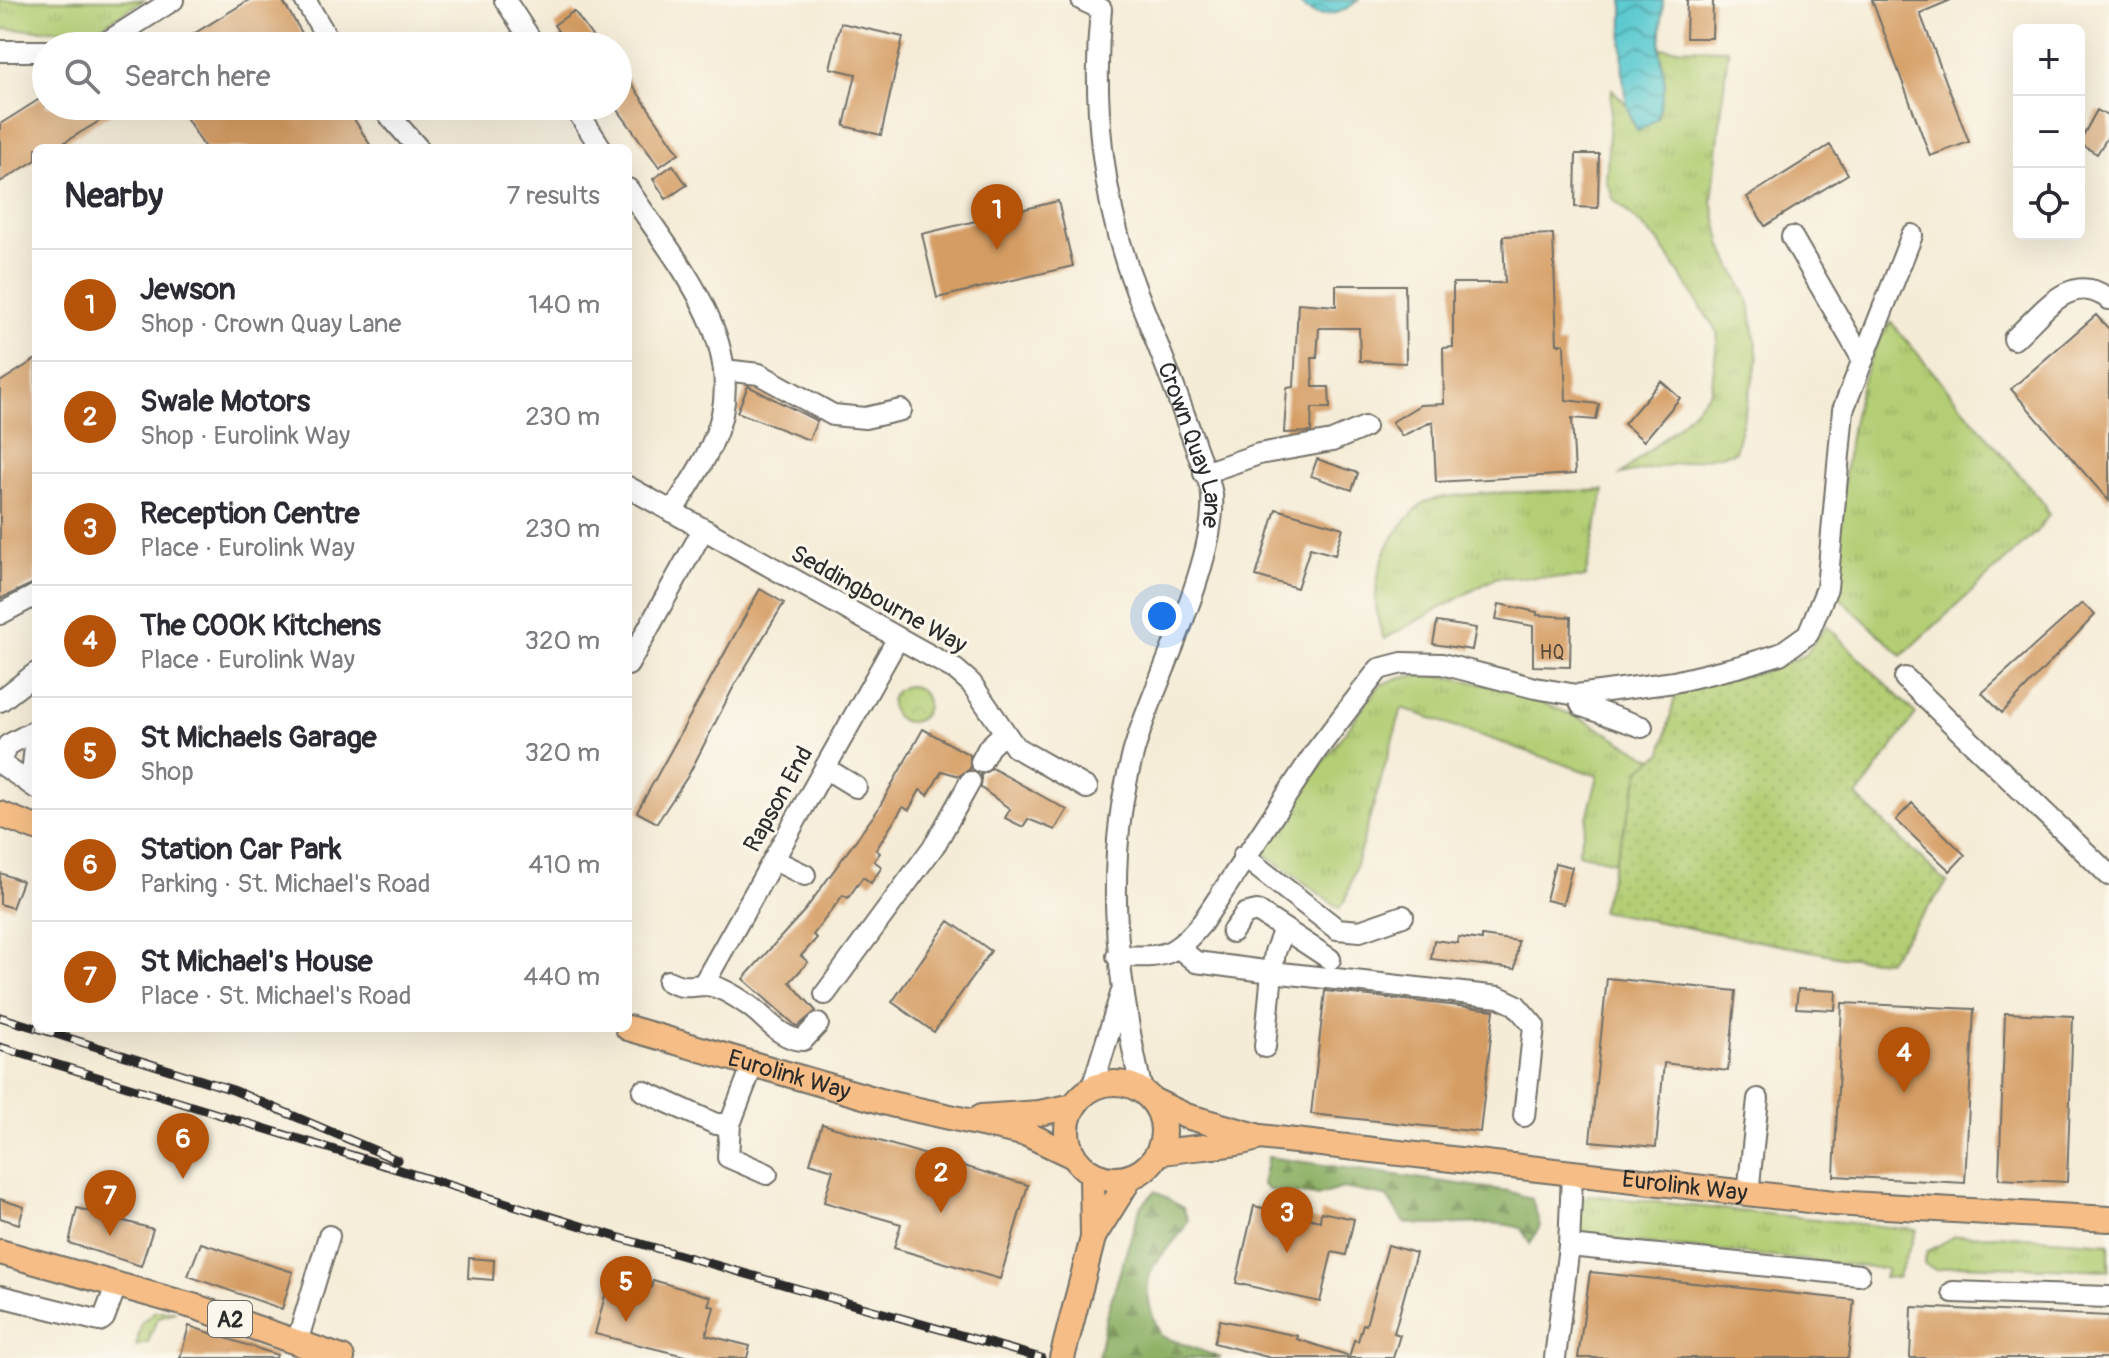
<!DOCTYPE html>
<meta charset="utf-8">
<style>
body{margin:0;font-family:Pangolin,sans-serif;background:#f2f2f3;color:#2b2b33}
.controls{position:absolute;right:24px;top:24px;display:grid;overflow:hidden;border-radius:12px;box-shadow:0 8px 32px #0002}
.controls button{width:72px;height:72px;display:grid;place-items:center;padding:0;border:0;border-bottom:2px solid #e1e1e2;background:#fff;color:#2b2b33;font:40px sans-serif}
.you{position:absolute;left:1162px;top:616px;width:28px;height:28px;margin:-20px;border:6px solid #fff;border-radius:50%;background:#1a73e8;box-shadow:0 0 0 12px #1a73e833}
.badge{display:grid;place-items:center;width:52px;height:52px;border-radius:50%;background:#b45309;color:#fff;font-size:26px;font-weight:700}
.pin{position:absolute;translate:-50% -66px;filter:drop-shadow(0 2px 4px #0008)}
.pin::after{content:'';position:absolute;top:42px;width:28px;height:24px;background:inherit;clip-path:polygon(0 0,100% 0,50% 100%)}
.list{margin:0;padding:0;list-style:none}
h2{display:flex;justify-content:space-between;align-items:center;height:104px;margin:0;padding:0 32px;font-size:34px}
h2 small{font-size:26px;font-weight:400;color:#7c7c81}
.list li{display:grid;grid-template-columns:52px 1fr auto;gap:24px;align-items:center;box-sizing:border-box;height:112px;padding:0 32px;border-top:2px solid #e1e1e2}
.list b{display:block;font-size:30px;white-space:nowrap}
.list p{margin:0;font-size:26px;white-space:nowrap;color:#7c7c81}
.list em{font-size:26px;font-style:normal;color:#7c7c81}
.icon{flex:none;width:44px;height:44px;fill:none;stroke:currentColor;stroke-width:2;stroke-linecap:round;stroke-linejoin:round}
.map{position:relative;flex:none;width:2109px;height:1358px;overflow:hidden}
.search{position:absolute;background:#fff;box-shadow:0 8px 32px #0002;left:32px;top:32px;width:600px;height:88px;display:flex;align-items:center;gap:20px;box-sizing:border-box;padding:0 28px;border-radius:44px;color:#7c7c81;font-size:30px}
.panel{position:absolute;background:#fff;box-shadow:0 8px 32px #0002;left:32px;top:144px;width:600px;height:888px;border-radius:12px}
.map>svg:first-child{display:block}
.grass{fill:url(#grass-tufts);stroke:#6f7c50;stroke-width:2}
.forest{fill:url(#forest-firs);stroke:#5c6e48;stroke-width:2}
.park{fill:url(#park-crowns);stroke:#6f7c50;stroke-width:2}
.garden{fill:url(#garden-dots);stroke:#6f7c50;stroke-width:2}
.water{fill:url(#water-waves);stroke:#447a7e;stroke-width:2}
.building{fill:#d59d63}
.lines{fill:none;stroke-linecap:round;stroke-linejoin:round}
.minor-casing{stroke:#726f67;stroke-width:24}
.major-casing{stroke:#726f67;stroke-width:28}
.minor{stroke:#fff;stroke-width:20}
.major{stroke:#f6be86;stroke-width:24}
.rail-casing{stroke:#2b2b2b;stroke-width:9}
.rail{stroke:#fbf7ec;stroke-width:6;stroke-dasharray:18;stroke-linecap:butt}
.labels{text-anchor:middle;stroke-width:6;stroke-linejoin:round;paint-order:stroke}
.number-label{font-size:20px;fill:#564839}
.shield{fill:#fbf7ec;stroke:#696865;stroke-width:2}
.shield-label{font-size:22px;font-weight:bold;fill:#2b2b2b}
.street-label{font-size:24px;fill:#2b2b2b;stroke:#fbf7ec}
</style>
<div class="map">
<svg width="2109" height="1358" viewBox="0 0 2109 1358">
<defs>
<pattern id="grass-tufts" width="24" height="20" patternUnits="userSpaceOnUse" patternTransform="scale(2)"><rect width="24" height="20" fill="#b3ce74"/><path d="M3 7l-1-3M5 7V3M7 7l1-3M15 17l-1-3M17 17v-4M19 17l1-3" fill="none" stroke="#9ab165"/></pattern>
<pattern id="forest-firs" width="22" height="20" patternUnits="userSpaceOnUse" patternTransform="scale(2)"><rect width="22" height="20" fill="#8eb166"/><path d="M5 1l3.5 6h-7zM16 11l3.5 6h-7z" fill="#749054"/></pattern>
<pattern id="park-crowns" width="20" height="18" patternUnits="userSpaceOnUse" patternTransform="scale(2)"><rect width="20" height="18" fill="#b3ce74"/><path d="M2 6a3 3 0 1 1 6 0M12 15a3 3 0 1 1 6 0" fill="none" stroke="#9ab165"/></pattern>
<pattern id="garden-dots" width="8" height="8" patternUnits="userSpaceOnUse" patternTransform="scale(2)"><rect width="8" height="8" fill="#b3ce74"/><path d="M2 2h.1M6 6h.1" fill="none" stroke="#9ab165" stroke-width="1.8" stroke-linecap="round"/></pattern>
<pattern id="water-waves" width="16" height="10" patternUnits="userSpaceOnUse" patternTransform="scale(2)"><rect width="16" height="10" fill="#5dcad0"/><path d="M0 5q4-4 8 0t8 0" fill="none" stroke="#4da4a9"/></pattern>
</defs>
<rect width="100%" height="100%" fill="#fbf7ec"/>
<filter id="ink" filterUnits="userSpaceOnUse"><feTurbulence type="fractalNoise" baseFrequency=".0125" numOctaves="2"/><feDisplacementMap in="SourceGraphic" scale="16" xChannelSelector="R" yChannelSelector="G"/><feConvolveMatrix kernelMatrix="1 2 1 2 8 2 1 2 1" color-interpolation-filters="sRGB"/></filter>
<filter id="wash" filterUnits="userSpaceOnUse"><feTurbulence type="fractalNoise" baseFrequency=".006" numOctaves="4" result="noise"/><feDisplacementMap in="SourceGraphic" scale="32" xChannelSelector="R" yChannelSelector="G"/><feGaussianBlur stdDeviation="1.8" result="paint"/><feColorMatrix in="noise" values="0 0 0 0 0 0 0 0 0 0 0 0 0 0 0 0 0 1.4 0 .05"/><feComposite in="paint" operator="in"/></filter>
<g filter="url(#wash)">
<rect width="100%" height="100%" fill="#f5ecd7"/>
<path class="grass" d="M0 0H144L94 31 0 29Z
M1660 48 1728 49 1712 201 1722 246 1750 303 1758 359 1735 452 1620 475 1679 425 1711 391 1718 334 1659 242 1614 200 1606 180 1612 89 1631 109V120L1639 131 1665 85Z
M1891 322 2045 505 2049 515 2036 532 1902 656 1835 593C1841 517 1844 383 1891 322Z
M1604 490 1585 578 1497 577 1384 639C1366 596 1379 546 1411 515 1415 511 1420 505 1425 502 1453 490 1567 492 1604 490Z
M1426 675C1477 678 1529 697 1577 717 1603 728 1627 747 1654 759L1641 768 1615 862 1578 853 1598 776 1402 708 1346 899 1339 908 1258 849 1380 685 1401 677Z
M1589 1195 1917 1230 1897 1278H1884L1887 1269 1588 1237 1585 1242 1579 1239 1580 1202Z
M1996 1235 2109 1243V1270L1961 1265 1936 1270 1924 1264 1927 1252 1955 1236Z
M155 1311H176L157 1318 148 1343 136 1346 142 1322Z"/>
<path class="forest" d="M1268 1157 1508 1191 1532 1199 1540 1226 1530 1244 1521 1228C1483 1216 1442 1231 1404 1222L1386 1196 1343 1188 1316 1196 1269 1190 1262 1184Z
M1155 1191 1183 1208 1188 1220C1180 1238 1169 1245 1158 1260 1139 1283 1150 1312 1161 1336L1221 1358H1098L1107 1313 1140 1208Z"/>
<path class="park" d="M891 704a18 18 0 1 1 36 0a18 18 0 1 1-36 0Z"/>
<path class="garden" d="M1826 625 1916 714 1857 797 1947 883 1887 961 1842 957 1601 911 1641 768 1662 753 1676 691 1757 673 1805 655Z"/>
<path class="water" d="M1297 0H1358C1340 16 1314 23 1297 0Z
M1623 0H1663L1660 48 1665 85 1657 119 1638 131C1616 98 1624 39 1623 0Z"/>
<g id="blocks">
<path class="building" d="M249 0H282L310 46H174Z
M1687 0H1713L1712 38H1686Z
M1872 0H1951L1920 13 1969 142 1930 156Z
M574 11 599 46H549L562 37 554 25Z
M841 23 903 37 881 135 844 126 856 74 830 68Z
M618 64 679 153 659 167 618 110Z
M46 95V106H124L55 148H36V160L0 182V124Z
M179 106H346L372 148H205Z
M2097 110 2109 117V135L2097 154 2079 143Z
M1830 145 1848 174 1765 226 1747 197Z
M1576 154H1599L1598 208 1575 207Z
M673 165 687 185 666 199 653 179Z
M1058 201 1073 266 937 298 922 234Z
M1553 234 1557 344H1564L1566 400 1599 404 1596 420 1572 418 1575 474 1436 482 1433 421 1402 436 1392 422 1420 405 1444 404 1443 348 1453 347V283H1505L1503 236Z
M1336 285H1405L1406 363 1360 361 1359 328H1319L1317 358H1312L1313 387H1329L1330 408H1312L1311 432 1284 433 1287 388 1294 387 1298 303 1336 306Z
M2096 315 2109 329V501L2011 389Z
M36 359V582L0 599V382Z
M1661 381 1680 398 1644 441 1624 424Z
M748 386 817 421 809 440 737 412Z
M1317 459 1358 473 1352 490 1311 476Z
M1276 509 1343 528 1335 555 1310 548 1297 588 1256 576Z
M760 589 784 603 734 686 688 776 657 823 637 812Z
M2082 603 2095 615 2002 713 1982 693Z
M1499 604 1537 612V615L1571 617 1570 667 1533 666V626L1496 619Z
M1437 622 1476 628 1472 650 1433 644Z
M923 729 970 755V769L959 776 942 771 928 795 920 790 909 810 903 807 876 850 880 853 874 861 882 867 871 883 863 877 848 898 843 895 813 935 817 938 801 956 808 962 790 982 816 1011 798 1026 795 1025 743 979 805 910 877 811Z
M992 768 1067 810 1055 830 1028 819 1023 827 1005 818 1010 809 981 788V775Z
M1912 803 1965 855 1950 871 1896 820Z
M1555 863 1572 867 1563 904 1546 900Z
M0 873 22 881 12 908 0 904Z
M949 921 991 951 934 1032 892 1002Z
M1482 936 1518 941 1515 969 1431 959 1434 940 1458 943V937L1482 940Z
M1607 978 1736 991 1728 1071 1664 1063 1656 1147 1590 1141Z
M1798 989 1836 991 1835 1010 1796 1008Z
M1325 991 1494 1010 1480 1132 1311 1114Z
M1842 1003 1974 1009 1965 1183 1834 1176Z
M2005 1013 2073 1016 2067 1182 1999 1179Z
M822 1124 1028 1185 1000 1279 894 1248 901 1224 824 1202 833 1170 810 1163Z
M0 1199 24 1207 19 1224 0 1218Z
M1254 1206 1320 1221 1321 1212 1354 1219 1346 1255 1332 1252 1320 1302 1236 1283Z
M77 1208 153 1229 141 1266 69 1243Z
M201 1243 293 1272 282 1309 188 1276Z
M1388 1245 1416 1253 1394 1333 1400 1335 1393 1358H1349L1354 1340 1358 1341 1363 1324 1366 1325Z
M469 1258 494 1260 493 1280 468 1278Z
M1590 1272 1854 1300 1848 1358H1578Z
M619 1278 651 1288 653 1280 711 1297 708 1305 714 1307 706 1335 750 1346 747 1358H693L595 1334 609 1280 617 1283Z
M1912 1307 2109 1316V1358H1910Z
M1220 1320 1298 1336 1297 1339 1347 1355V1358H1271L1214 1343Z
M189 1326 277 1355 276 1358H180Z"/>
</g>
</g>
<g filter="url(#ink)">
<use href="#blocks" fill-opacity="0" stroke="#726f67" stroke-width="2"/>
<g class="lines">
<defs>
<g id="minor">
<path d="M305 0 332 46"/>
<path d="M505 0 535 46"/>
<path id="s1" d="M1082 0 1101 9C1092 100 1102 204 1136 290 1157 343 1178 395 1196 448 1201 463 1210 480 1212 495 1217 556 1161 670 1140 731 1101 847 1115 975 1142 1091"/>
<path d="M101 46 173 0"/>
<path d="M0 51H46"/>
<path d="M381 106 418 148"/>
<path d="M574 106 601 148"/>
<path d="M628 189C670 254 740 330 722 414 714 450 691 481 672 512"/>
<path d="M1792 237 1863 360"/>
<path d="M2014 339C2043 313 2070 270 2109 299"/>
<path d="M724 370 759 374 833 415 865 418 901 410"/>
<path d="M1204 473 1259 454 1332 441 1365 427"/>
<path d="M628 487 956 670 971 683 1015 747 1087 788"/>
<path d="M0 614 36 595"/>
<path d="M628 665 703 530"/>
<path d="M1905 678 2109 875"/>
<path d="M1577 695 1582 706 1642 727"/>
<path d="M0 701 36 673"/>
<path d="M0 760 8 745 36 730"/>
<path d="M981 762 989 747 1004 733"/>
<path d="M0 763 36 788"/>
<path d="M825 768 856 787"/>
<path d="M31 782 36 738"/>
<path d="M1243 856 1337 929 1360 931 1403 916"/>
<path d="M774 860 805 875"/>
<path d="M1284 929 1275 952 1272 972 1499 997 1516 1005 1534 1026 1524 1116"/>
<path d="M1232 932 1245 914 1257 911 1330 959"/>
<path d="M1180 949 1196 962 1272 972 1265 1047"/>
<path d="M1117 956C1163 957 1172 959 1202 923L1316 751 1379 669 1402 663 1442 664 1535 688 1577 695 1674 682 1741 666 1780 654 1808 634 1827 588 1843 410 1912 235"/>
<path d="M668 981C684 989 688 986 704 985 717 985 735 996 745 1003 765 1015 778 1039 803 1040L818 1024"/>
<path d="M703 985 898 638"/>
<path d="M825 994 936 843 970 782"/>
<path d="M1092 1088 1121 994"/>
<path d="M643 1091 716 1124H730L753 1064"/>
<path d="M730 1124 728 1157 767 1174"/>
<path d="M1748 1194 1758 1099"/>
<path d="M1569 1246 1859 1275"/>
<path d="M1953 1292 2109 1297"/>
<path d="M0 1296 100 1321 104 1318 117 1283"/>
<path d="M297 1342 329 1236"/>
<path d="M1555 1358 1569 1246 1572 1174"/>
</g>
<g id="major">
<path d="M0 814 36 828"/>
<path id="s2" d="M628 1028 891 1104 1027 1134 1073 1156"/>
<circle cx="1115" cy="1131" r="48"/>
<path id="s3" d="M1152 1100 1186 1116 1260 1137 1834 1203 2109 1219"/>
<path d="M981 1117 1039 1113 1074 1106"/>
<path d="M1159 1153C1193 1146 1227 1148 1260 1137"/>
<path d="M1093 1237 1130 1178"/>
<path d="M0 1252 196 1307 342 1358"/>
<path d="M1062 1358 1093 1238 1092 1174"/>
</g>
</defs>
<use href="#minor" class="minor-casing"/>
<use href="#major" class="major-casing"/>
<use href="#minor" class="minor"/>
<use href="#major" class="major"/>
<defs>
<path id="rail" d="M0 1017 36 1028
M37 1028 233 1090 397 1160
M0 1047 617 1237 1041 1358"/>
</defs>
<use href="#rail" class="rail-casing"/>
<use href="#rail" class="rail"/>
</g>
</g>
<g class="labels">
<g class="number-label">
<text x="1552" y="659">HQ</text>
</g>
<rect class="shield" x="208" y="1301" width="44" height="36" rx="6"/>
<g class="shield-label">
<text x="230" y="1327">A2</text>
</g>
<g class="street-label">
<text dy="8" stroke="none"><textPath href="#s1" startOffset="472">Crown Quay Lane</textPath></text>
<text transform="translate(879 599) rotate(29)" y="8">Seddingbourne Way</text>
<text transform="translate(778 799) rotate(-61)" y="8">Rapson End</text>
<text dy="8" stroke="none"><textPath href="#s2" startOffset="168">Eurolink Way</textPath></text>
<text dy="8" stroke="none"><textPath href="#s3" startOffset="542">Eurolink Way</textPath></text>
</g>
</g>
</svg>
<div class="controls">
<button>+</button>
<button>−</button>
<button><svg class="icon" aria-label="locate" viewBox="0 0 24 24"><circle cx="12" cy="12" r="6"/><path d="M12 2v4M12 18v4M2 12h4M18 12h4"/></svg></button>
</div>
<div class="you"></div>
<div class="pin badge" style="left:997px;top:250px">1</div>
<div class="pin badge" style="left:941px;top:1213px">2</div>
<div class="pin badge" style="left:1287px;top:1253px">3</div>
<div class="pin badge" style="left:1904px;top:1093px">4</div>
<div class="pin badge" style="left:626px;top:1322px">5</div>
<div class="pin badge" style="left:183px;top:1179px">6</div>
<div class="pin badge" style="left:110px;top:1236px">7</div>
<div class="search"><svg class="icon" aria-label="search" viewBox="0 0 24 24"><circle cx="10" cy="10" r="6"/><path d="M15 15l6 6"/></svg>Search here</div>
<section class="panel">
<h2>Nearby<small>7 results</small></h2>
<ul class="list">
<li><span class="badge">1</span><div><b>Jewson</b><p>Shop · Crown Quay Lane</p></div><em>140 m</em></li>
<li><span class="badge">2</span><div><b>Swale Motors</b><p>Shop · Eurolink Way</p></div><em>230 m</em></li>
<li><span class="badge">3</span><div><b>Reception Centre</b><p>Place · Eurolink Way</p></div><em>230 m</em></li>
<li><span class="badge">4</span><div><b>The COOK Kitchens</b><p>Place · Eurolink Way</p></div><em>320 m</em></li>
<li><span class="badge">5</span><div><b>St Michaels Garage</b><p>Shop</p></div><em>320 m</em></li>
<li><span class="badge">6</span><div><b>Station Car Park</b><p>Parking · St. Michael's Road</p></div><em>410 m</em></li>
<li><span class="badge">7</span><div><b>St Michael's House</b><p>Place · St. Michael's Road</p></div><em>440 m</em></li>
</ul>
</section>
</div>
